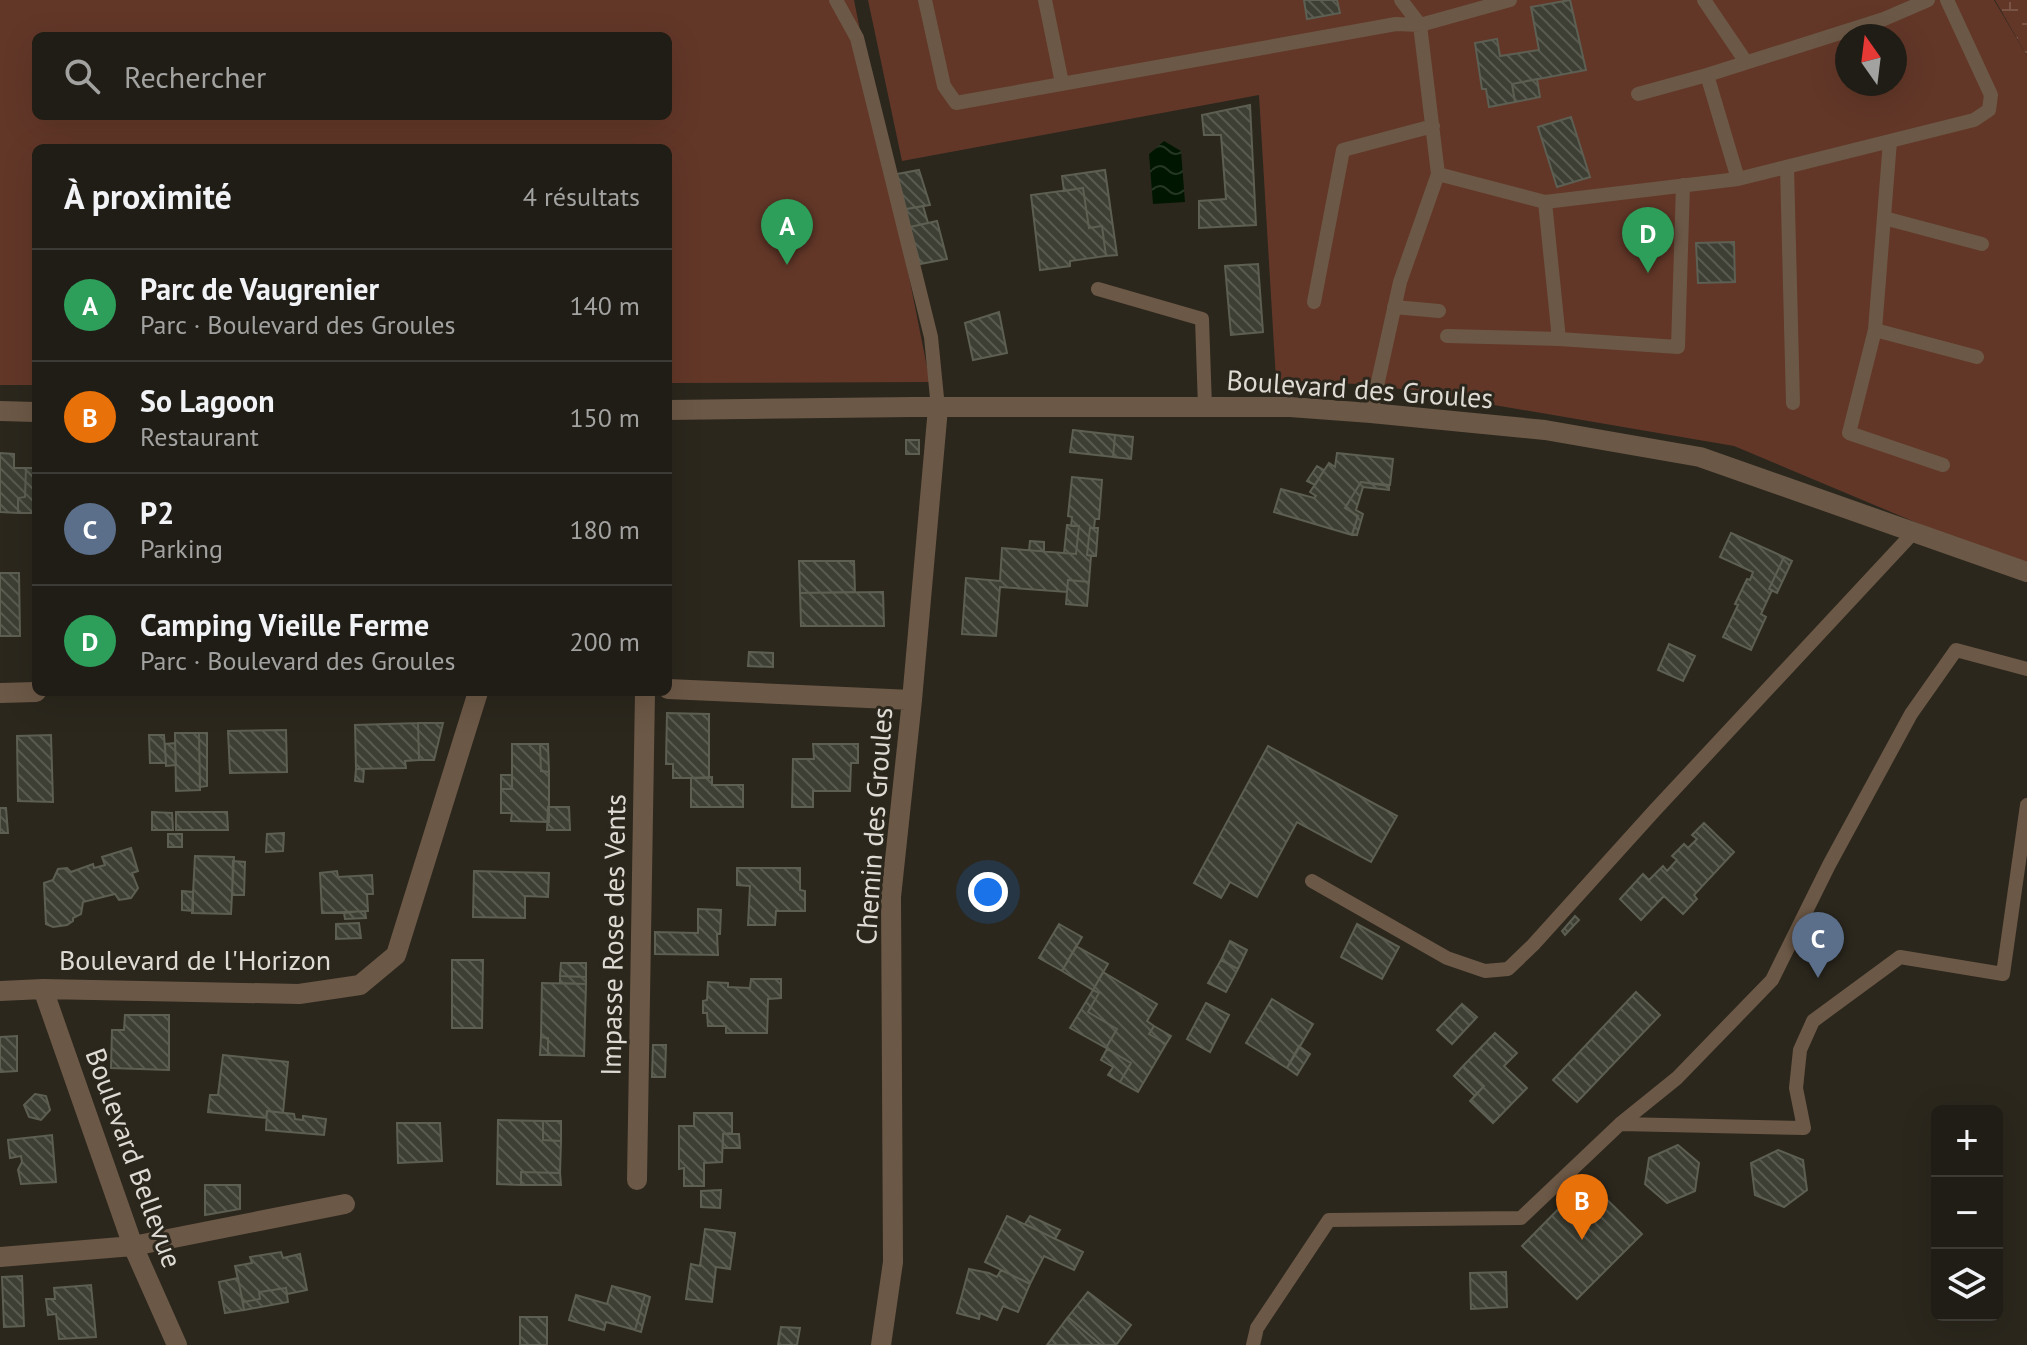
<!DOCTYPE html>
<html lang="fr">
<meta charset="utf-8">
<style>
body{margin:0;font-family:"PT Sans",sans-serif;background:#2d2a23;color:#f1f3f6}
.controls{position:absolute;right:24px;bottom:24px;display:grid;overflow:hidden;border-radius:12px;box-shadow:0 8px 32px #0002}
.controls button{width:72px;height:72px;display:grid;place-items:center;padding:0;border:0;border-bottom:2px solid #3d3b35;background:#201d16;color:#f1f3f6;font:40px sans-serif}
.compass{position:absolute;left:1835px;top:24px;width:72px;height:72px;border-radius:50%;background:#201d16;box-shadow:0 8px 32px #0002;rotate:346deg}
.you{position:absolute;left:988px;top:892px;width:28px;height:28px;margin:-20px;border:6px solid #fff;border-radius:50%;background:#1a73e8;box-shadow:0 0 0 12px #1a73e833}
.badge{display:grid;place-items:center;width:52px;height:52px;border-radius:50%;background:#1a73e8;color:#fff;font-size:26px;font-weight:700}
.pin{position:absolute;translate:-50% -66px;filter:drop-shadow(0 2px 4px #0008)}
.pin::after{content:'';position:absolute;top:42px;width:28px;height:24px;background:inherit;clip-path:polygon(0 0,100% 0,50% 100%)}
.list{margin:0;padding:0;list-style:none}
h2{display:flex;justify-content:space-between;align-items:center;height:104px;margin:0;padding:0 32px;font-size:34px}
h2 small{font-size:26px;font-weight:400;color:#a2a2a1}
.list li{display:grid;grid-template-columns:52px 1fr auto;gap:24px;align-items:center;box-sizing:border-box;height:112px;padding:0 32px;border-top:2px solid #3d3b35}
.list b{display:block;font-size:30px;white-space:nowrap}
.list p{margin:0;font-size:26px;white-space:nowrap;color:#a2a2a1}
.list em{font-size:26px;font-style:normal;color:#a2a2a1}
.icon{flex:none;width:44px;height:44px;fill:none;stroke:currentColor;stroke-width:2;stroke-linecap:round;stroke-linejoin:round}
.map{position:relative;flex:none;width:2027px;height:1345px;overflow:hidden}
.search{position:absolute;background:#201d16;box-shadow:0 8px 32px #0002;left:32px;top:32px;width:640px;height:88px;display:flex;align-items:center;gap:20px;box-sizing:border-box;padding:0 28px;border-radius:12px;color:#a2a2a1;font-size:30px}
.panel{position:absolute;background:#201d16;box-shadow:0 8px 32px #0002;left:32px;top:144px;width:640px;height:552px;border-radius:12px}
.map>svg:first-child{display:block}
.wetland{fill:url(#wetland-marsh)}
.park{fill:#623728;fill-rule:evenodd}
.water{fill:url(#water-waves)}
.building{fill:url(#building-back-hatch);stroke:#5d5f53;stroke-width:2}
.lines{fill:none;stroke-linecap:round;stroke-linejoin:round}
.lane{stroke:#6c5846;stroke-width:14}
.street{stroke:#6c5846;stroke-width:20}
.labels{text-anchor:middle;stroke-width:6;stroke-linejoin:round;paint-order:stroke}
.street-label{font-size:28px;fill:#dedbd4;stroke:#2b271d}
</style>
<div class="map">
<svg width="2027" height="1345" viewBox="0 0 2027 1345">
<defs>
<pattern id="wetland-marsh" width="20" height="14" patternUnits="userSpaceOnUse" patternTransform="scale(2)"><rect width="20" height="14" fill="#623728"/><path d="M1 5h8M5 5V1M11 12h8M15 12V8" fill="none" stroke="#785346"/></pattern>
<pattern id="water-waves" width="16" height="10" patternUnits="userSpaceOnUse" patternTransform="scale(2)"><rect width="16" height="10" fill="#001600"/><path d="M0 5q4-4 8 0t8 0" fill="none" stroke="#253724"/></pattern>
<pattern id="building-back-hatch" width="6" height="6" patternUnits="userSpaceOnUse" patternTransform="scale(2)"><rect width="6" height="6" fill="#3e3f34"/><path d="M-1 5l2 2M0 0l6 6M5-1l2 2" fill="none" stroke="#595a50"/></pattern>
</defs>
<rect width="100%" height="100%" fill="#2b271d"/>
<path class="wetland" d="M1995 0H2027V56Z"/>
<path class="park" d="M0 0H854L930 382 668 383V148H36V385H0ZM36 36H668V116H36Z
M868 0H1994L2027 56V568L1979 549 1734 446 1377 385 1276 380 1259 95 902 161ZM1847 36H1895V84H1847Z"/>
<path class="water" d="M1164 141 1181 151 1185 202 1153 204 1149 154Z"/>
<path class="building" d="M1304 0H1337L1340 13 1307 19Z
M1570 0 1586 70 1512 84 1515 102 1489 107 1486 89H1482L1475 43 1497 39 1500 56 1539 50 1531 7Z
M1537 79 1540 97 1515 102 1512 84Z
M1250 105 1256 225 1199 228V201L1226 199 1221 135H1204L1202 115Z
M1571 117 1590 177 1557 187 1538 127Z
M919 170 930 205 906 209 897 174Z
M1105 170 1117 255 1106 256 1102 226 1089 228 1083 188 1064 191 1062 176Z
M1083 188 1089 228 1102 226 1106 256 1070 261V266L1040 270 1031 195Z
M923 206 928 223 910 227 906 209Z
M937 221 947 259 920 264 910 227Z
M1734 242 1735 282 1698 283 1696 243Z
M1258 264 1263 332 1231 335 1225 266Z
M999 312 1007 353 973 360 965 323Z
M1073 430 1115 435 1113 457 1070 452Z
M1115 435 1133 437 1131 459 1113 457Z
M906 440H919V454H906Z
M0 453 14 454V468H26L25 497 18 498V513L0 512Z
M1337 453 1393 459 1390 485 1361 482 1345 508 1358 516 1352 535 1274 512 1281 489 1314 498 1316 496 1310 492 1329 463 1335 467Z
M1317 466 1324 470 1315 485 1307 481Z
M26 468H36V513H18V498L25 497Z
M1072 477 1102 480 1099 519H1095L1094 528H1090L1087 555 1091 556 1089 582 1068 580 1067 592 1000 587 996 636 962 634 966 578 1000 581 1002 548 1076 554 1079 526H1071L1072 517 1068 516Z
M1361 482 1389 486V490L1363 487 1356 510 1363 514 1357 535 1352 534 1358 516 1345 508Z
M1067 525 1079 526 1076 554 1064 553Z
M1090 528H1098L1096 556 1087 555Z
M1731 533 1784 557 1769 589 1772 590 1761 614 1766 617 1751 650 1723 637 1738 605 1735 604 1747 579 1750 580 1753 572 1720 557Z
M1030 541 1044 542V551H1029Z
M1784 557 1792 561 1777 593 1769 589Z
M799 561H854L855 592 800 593Z
M0 573H19L20 636H0Z
M1068 580 1089 582 1087 606 1066 604Z
M883 592 884 626H801L800 593Z
M1669 644 1695 656 1683 681 1658 670Z
M749 652 773 653V667L748 666Z
M667 713 709 714V778H673V764H666Z
M418 723 419 760 405 761 406 768 356 769 355 725Z
M418 723H443L434 760H419Z
M286 730 287 772 230 773 228 731Z
M175 733H199L200 790 176 791Z
M199 733H207V786L200 787Z
M51 735 53 802 18 801 17 736Z
M149 735H164L166 763H150Z
M175 743 176 765 166 766 165 744Z
M512 744H540L541 771 549 772V822L511 821 512 813H501V789H512Z
M540 744H548L549 772 541 771Z
M813 744H858V763H851L850 791H813V807H792L793 759H814Z
M1268 746 1397 816 1371 862 1297 822 1257 897 1230 882 1221 898 1194 883Z
M356 769H364L363 782 355 781Z
M501 775H512V789H501Z
M712 777V785H743V807H691V778Z
M548 807H569L570 830H547Z
M0 808H6L8 833H0Z
M152 812 172 813 173 830H152Z
M176 812H227L228 830H176Z
M1704 823 1734 852 1694 895 1697 899 1683 914 1664 896 1641 920 1620 899 1643 874 1649 880 1663 866 1667 871 1677 860 1672 856 1684 844 1688 848 1697 839 1692 835Z
M284 833 283 851 266 852 267 834Z
M168 834H182V847H168Z
M131 848 138 871 132 873 138 888 131 898 119 900 115 894 83 902 81 914 73 918V921L67 925 53 927 46 924 44 883 53 880 58 869 67 868 71 872 93 864 94 868 105 865 102 857Z
M195 856 234 857 231 914 192 913Z
M233 861 245 862 244 895H232Z
M737 868H800V890L805 891V911H776L775 925H748L750 886 737 885Z
M337 871 338 877 372 875 373 894H367L368 911 322 913 320 873Z
M474 871 549 873 548 897 525 896V918L473 917Z
M182 891 193 892V911L182 910Z
M698 909 721 910 720 934H717L718 955 655 954V932L698 933Z
M365 911 366 918 345 919 344 913Z
M1575 916 1579 920 1565 935 1562 931Z
M359 923 361 938 336 939V924Z
M1059 924 1082 937 1062 971 1039 958Z
M1357 924 1399 947 1382 979 1341 957Z
M1230 941 1247 950 1238 969 1221 960Z
M1076 946 1108 964 1093 990 1062 971Z
M452 960H483L482 1028H452Z
M1221 960 1238 969 1226 992 1208 983Z
M561 963H586V977L560 976Z
M1103 972 1157 1004 1147 1021 1154 1026 1149 1034 1166 1044 1138 1092 1120 1082 1131 1063 1106 1048 1117 1029 1088 1012 1099 993 1093 990Z
M560 976 586 977V984L560 983Z
M751 979H781V998L768 999 767 1033H726V1026H708L707 1013H703V1001L707 1000 708 982 728 983V987L750 988Z
M542 983 586 984 584 1056 548 1055V1038L541 1037Z
M1093 990 1099 993 1088 1012 1117 1029 1106 1048 1070 1028Z
M1636 992 1660 1015 1577 1102 1553 1080Z
M1272 999 1313 1024 1287 1068 1246 1043Z
M1206 1003 1229 1015 1210 1052 1187 1039Z
M1462 1004 1477 1017 1452 1044 1437 1030Z
M125 1015H169V1070L111 1068 112 1030H124Z
M1154 1026 1171 1036 1166 1044 1149 1034Z
M1495 1033 1517 1053 1504 1066 1527 1088 1493 1123 1470 1101 1484 1086 1463 1066Z
M17 1036V1071L0 1072V1037Z
M541 1037 548 1038V1055H540Z
M653 1045H666L665 1077H652Z
M1299 1046 1310 1054 1297 1075 1287 1068Z
M1107 1049 1131 1063 1120 1082 1108 1075 1113 1067 1101 1060Z
M223 1055 288 1062 283 1113 267 1111 266 1118 208 1112 210 1095H218Z
M1463 1066 1484 1086 1475 1096 1454 1076Z
M35 1094 46 1096 50 1110 41 1120 29 1117 24 1105Z
M267 1111 294 1114 295 1119 303 1120V1116L326 1119 324 1135 266 1130Z
M694 1113H732V1133L723 1134 722 1162 704 1163V1186H684V1168L679 1169V1126H694Z
M498 1120 543 1121V1140L561 1141 560 1173 521 1172V1185L497 1184Z
M543 1121H561V1141L543 1140Z
M397 1123H440L442 1161 398 1163Z
M723 1134H739L740 1148H723Z
M52 1135 56 1182 21 1184 18 1170 22 1162 21 1156 10 1158 8 1140Z
M1678 1145 1699 1163 1695 1191 1667 1203 1645 1184 1649 1158Z
M1778 1150 1803 1160 1807 1190 1784 1207 1755 1195 1751 1163Z
M521 1172 560 1173 561 1185H521Z
M1587 1180 1642 1234 1577 1299 1522 1246Z
M205 1185H240V1209L205 1215Z
M721 1190 720 1208 701 1207V1191Z
M1007 1216 1083 1252 1074 1270 1044 1256 1030 1284 985 1262Z
M1030 1216 1060 1230 1055 1239 1025 1224Z
M705 1229 735 1233 730 1269 716 1267 712 1302 686 1299 691 1264 700 1266Z
M281 1252 283 1258 300 1254 307 1290 287 1294 286 1288 259 1292 260 1299 243 1302 235 1266 252 1263 250 1257Z
M969 1269 989 1273 997 1277 1001 1270 1030 1284 1018 1312 1003 1306 997 1320 980 1313 979 1319 957 1313Z
M1506 1272 1507 1307 1471 1309 1470 1273Z
M22 1276 24 1326 4 1327 2 1277Z
M238 1278 244 1310 225 1313 219 1282Z
M91 1285 96 1337 59 1339 56 1314 48 1315 46 1299H55L54 1288Z
M612 1286 645 1295 635 1330 606 1322 604 1330 569 1320 576 1295 607 1304Z
M286 1288 288 1302 244 1310 243 1302 260 1299 259 1292Z
M1088 1292 1131 1325 1116 1345H1101L1068 1317Z
M645 1295 650 1297 641 1332 635 1330Z
M520 1317H547V1345H520Z
M1068 1317 1101 1345H1047Z
M781 1327 800 1328 797 1345H778Z"/>
<g class="lines">
<path class="lane" d="M836 0 857 38 931 337 938 408
M925 0 944 86 956 103 1396 24 1420 25 1510 0
M1045 0 1062 83
M1704 0 1746 62
M1928 0 1884 19 1707 75 1738 179 1974 120 1989 110 1991 95 1947 0
M1638 94 1707 75
M1890 141 1875 330 1849 433 1943 465
M1787 167 1793 403
M1438 174 1545 202 1738 179
M1545 202 1559 339 1678 347 1683 185
M1884 218 1982 244
M1098 289 1202 319 1205 407
M1314 302 1343 150 1433 126
M1394 307 1439 311
M1875 330 1977 357
M1447 336 1559 339
M1371 413 1400 282 1438 174 1420 25 1401 0
M1312 881 1447 958 1485 971 1508 969 1533 945 1655 810 1913 533
M1620 1124 1804 1128 1796 1088 1800 1050 1813 1021 1900 957 2003 974 2027 805
M1253 1345 1257 1328 1329 1220 1521 1218 1620 1124 1677 1078 1772 980 1829 865 1911 714 1956 650 2027 669"/>
<path class="street" d="M668 410 913 407H1290L1371 413 1545 430 1700 457 2027 572
M0 411 36 412
M668 689 912 700
M0 693 36 692
M43 989 133 1246 177 1345
M0 991 43 989 299 994 360 985 396 955 478 692
M637 1180 645 692
M0 1257 133 1246 345 1204
M881 1345 893 1262 891 897 912 700 938 408"/>
</g>
<g class="labels">
<g class="street-label">
<text transform="translate(1360 389) rotate(4)" y="10">Boulevard des Groules</text>
<text transform="translate(874 826) rotate(-86)" y="10">Chemin des Groules</text>
<text transform="translate(613 935) rotate(-89)" y="10">Impasse Rose des Vents</text>
<text x="195" y="970">Boulevard de l'Horizon</text>
<text transform="translate(134 1158) rotate(70)" y="10">Boulevard Bellevue</text>
</g>
</g>
</svg>
<div class="controls">
<button>+</button>
<button>−</button>
<button><svg class="icon" aria-label="layers" viewBox="0 0 24 24"><path d="M12 4l9 5-9 5-9-5zM3 14l9 5 9-5"/></svg></button>
</div>
<svg class="compass" viewBox="-18 -18 36 36"><path d="M0-13l5 13h-10z" fill="#e53935"/><path d="M0 13l5-13h-10z" fill="#a2a2a1"/></svg>
<div class="you"></div>
<div class="pin badge" style="left:787px;top:265px;background:#2e9e5b">A</div>
<div class="pin badge" style="left:1582px;top:1240px;background:#e8710a">B</div>
<div class="pin badge" style="left:1818px;top:978px;background:#5c6f8a">C</div>
<div class="pin badge" style="left:1648px;top:273px;background:#2e9e5b">D</div>
<div class="search"><svg class="icon" aria-label="search" viewBox="0 0 24 24"><circle cx="10" cy="10" r="6"/><path d="M15 15l6 6"/></svg>Rechercher</div>
<section class="panel">
<h2>À proximité<small>4 résultats</small></h2>
<ul class="list">
<li><span class="badge" style="background:#2e9e5b">A</span><div><b>Parc de Vaugrenier</b><p>Parc · Boulevard des Groules</p></div><em>140 m</em></li>
<li><span class="badge" style="background:#e8710a">B</span><div><b>So Lagoon</b><p>Restaurant</p></div><em>150 m</em></li>
<li><span class="badge" style="background:#5c6f8a">C</span><div><b>P2</b><p>Parking</p></div><em>180 m</em></li>
<li><span class="badge" style="background:#2e9e5b">D</span><div><b>Camping Vieille Ferme</b><p>Parc · Boulevard des Groules</p></div><em>200 m</em></li>
</ul>
</section>
</div>
